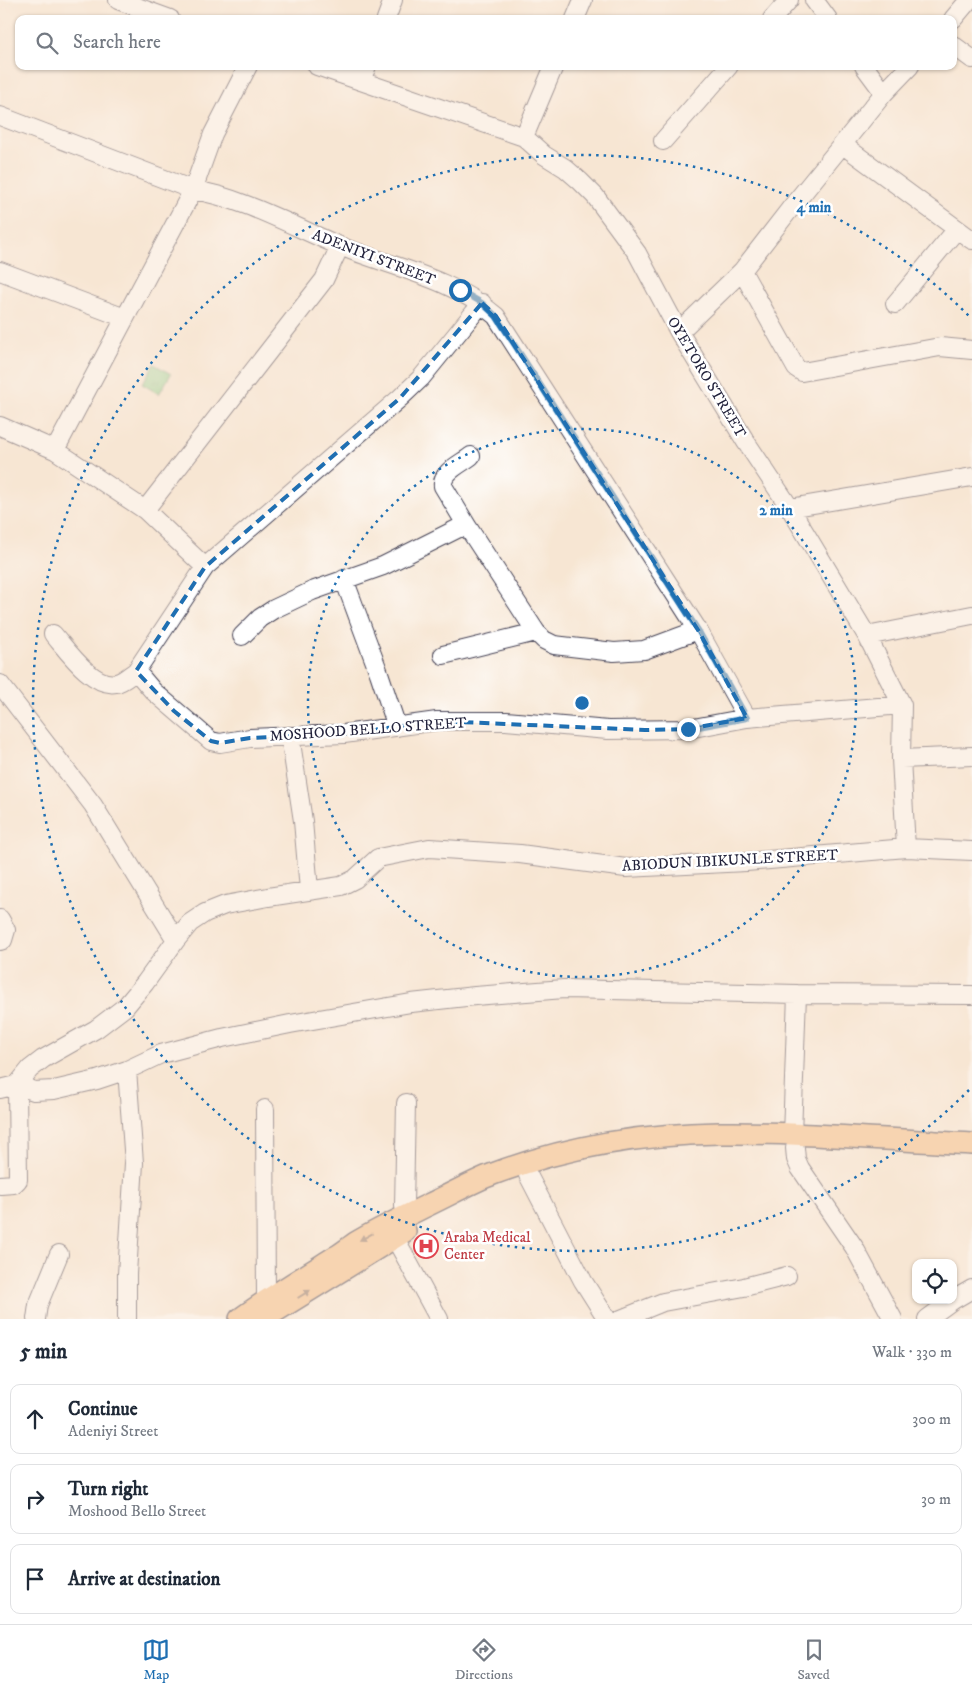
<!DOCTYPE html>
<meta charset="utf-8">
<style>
body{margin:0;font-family:"IM FELL DW Pica",serif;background:#f2f2f3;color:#1f2937}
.controls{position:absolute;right:15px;bottom:15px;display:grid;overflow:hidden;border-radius:10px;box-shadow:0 1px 4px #0004}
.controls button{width:45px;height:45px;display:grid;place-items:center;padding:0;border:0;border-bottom:1px solid #e0e1e3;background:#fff;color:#1f2937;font:25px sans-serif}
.stop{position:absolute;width:15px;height:15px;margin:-11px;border:4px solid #1f6fb2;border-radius:50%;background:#fff}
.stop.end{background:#1f6fb2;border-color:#fff;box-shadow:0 1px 5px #0008}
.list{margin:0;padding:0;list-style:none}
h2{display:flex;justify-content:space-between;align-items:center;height:65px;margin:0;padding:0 20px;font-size:21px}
h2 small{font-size:16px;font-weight:400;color:#747a83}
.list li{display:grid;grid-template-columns:32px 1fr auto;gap:15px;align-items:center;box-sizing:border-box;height:70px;margin:0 10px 10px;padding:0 10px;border:1px solid #e0e1e3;border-radius:10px}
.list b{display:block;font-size:19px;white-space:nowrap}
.list p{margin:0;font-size:16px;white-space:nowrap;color:#747a83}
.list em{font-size:16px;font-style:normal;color:#747a83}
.icon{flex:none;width:28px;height:28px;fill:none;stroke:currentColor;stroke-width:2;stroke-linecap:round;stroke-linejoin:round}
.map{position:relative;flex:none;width:972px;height:1319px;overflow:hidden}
.search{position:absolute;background:#fff;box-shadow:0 1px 4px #0004;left:15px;right:15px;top:15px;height:55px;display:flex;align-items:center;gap:12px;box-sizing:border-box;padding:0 18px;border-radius:10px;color:#747a83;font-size:19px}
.sheet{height:305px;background:#fff}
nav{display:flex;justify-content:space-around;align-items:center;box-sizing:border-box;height:70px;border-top:1px solid #e0e1e3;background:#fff;font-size:14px;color:#747a83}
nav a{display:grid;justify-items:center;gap:2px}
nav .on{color:#1f6fb2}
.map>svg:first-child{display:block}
.grass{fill:url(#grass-tufts);stroke:#547862}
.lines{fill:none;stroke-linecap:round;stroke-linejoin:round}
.minor-casing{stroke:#423f52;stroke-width:20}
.major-casing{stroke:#423f52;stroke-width:24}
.minor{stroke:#fff;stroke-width:18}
.major{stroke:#f6be87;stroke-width:21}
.oneway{fill:#8c7061}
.route{stroke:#1f6fb2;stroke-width:6}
.marked{fill:none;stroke:#1f6fb2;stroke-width:4;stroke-dasharray:10 6;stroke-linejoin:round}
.ring{fill:none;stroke:#1f6fb2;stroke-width:2.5;stroke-dasharray:2.5 5}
.labels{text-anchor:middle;stroke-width:5;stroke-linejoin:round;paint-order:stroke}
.street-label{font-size:15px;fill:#22223b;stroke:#fff}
.health-label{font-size:15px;fill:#be3a42;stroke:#fff;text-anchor:start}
.centre{fill:#1f6fb2;stroke:#fff;stroke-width:2.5}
.ring-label{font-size:15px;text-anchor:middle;font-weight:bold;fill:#1f6fb2;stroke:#fff;stroke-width:5;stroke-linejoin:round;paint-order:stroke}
</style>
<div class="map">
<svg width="972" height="1319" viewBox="0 0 972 1319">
<defs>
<pattern id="grass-tufts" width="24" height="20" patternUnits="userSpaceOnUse" patternTransform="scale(1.25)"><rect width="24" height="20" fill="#87cd88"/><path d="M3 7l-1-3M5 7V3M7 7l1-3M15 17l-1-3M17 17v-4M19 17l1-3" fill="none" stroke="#74b076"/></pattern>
</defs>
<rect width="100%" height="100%" fill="#fff"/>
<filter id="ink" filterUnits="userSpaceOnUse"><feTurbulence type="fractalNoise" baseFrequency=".02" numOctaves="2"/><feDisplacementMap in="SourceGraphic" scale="10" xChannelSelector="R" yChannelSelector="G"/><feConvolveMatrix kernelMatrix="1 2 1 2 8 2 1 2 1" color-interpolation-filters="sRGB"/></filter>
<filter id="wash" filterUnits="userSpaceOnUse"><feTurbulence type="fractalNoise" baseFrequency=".0096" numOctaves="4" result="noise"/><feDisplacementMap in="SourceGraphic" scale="20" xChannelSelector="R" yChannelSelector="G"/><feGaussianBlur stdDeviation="1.12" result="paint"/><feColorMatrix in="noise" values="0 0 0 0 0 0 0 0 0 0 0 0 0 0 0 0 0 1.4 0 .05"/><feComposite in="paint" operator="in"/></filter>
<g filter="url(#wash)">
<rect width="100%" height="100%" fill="#f7e6d3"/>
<path class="grass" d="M154 364 171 374 159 394 142 384Z"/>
</g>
<g filter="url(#ink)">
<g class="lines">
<defs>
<path id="minor" d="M118 0 170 19
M814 0 828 19
M386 19 393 0
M575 19 583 0
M772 19 789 0
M953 19 969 0
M953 45 972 59
M317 66 524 137 544 155 565 168 580 181 595 196 637 253 679 332 746 442 790 508 867 636 902 705 901 759 906 848
M864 66 884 93
M361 81 367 66
M0 116 193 190C241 197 294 227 340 246 392 267 452 278 496 316L698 630 747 718
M524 137 554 66
M663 141 729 66
M843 145 972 240
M0 271 125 318
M742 271 796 368 802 372 940 347 972 350
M482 303 421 378 400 398 205 567 136 671 153 691 211 741 220 743 250 738 344 734 437 721H506L608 730 688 729 747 718 902 705
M895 304 957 229
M679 332 742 271 790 209 884 93 910 66
M0 426 55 450 145 510 205 567
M55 450 193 190 213 134 248 66
M790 508 972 477
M145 510 324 280 340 246
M467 526 443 486C441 472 461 464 471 456
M344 579 379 673 397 727
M53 634C67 650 93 688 116 683 123 682 130 675 136 671
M242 636 260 618 274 609 312 591 383 566 461 527 467 526 536 632 544 640 554 645 614 652 644 650 698 630
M867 636 972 615
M443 655 536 632
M0 684 93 805 176 940 145 983 125 1007 96 1029 43 1059 30 1069 17 1085 18 1180 14 1184 0 1185
M290 736 303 821 309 890
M901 759 972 756
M0 919 6 930 3 940 0 941
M176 940 190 923 205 913 225 905 268 897 341 886 355 879 378 858 429 848 520 854 626 868 746 862 906 848 972 851
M0 1089 17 1085 34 1091 54 1090 97 1080 127 1070 161 1054 222 1038 290 1024 411 1003 475 996 564 989 797 994 972 995
M406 1103 404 1206 406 1216
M265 1109 266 1300 270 1310
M792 1135 797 994
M795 1148 796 1159 800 1168 854 1247 893 1319
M528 1175 583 1281 607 1319
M395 1238 439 1319
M953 1300 972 1289
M36 1319 38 1305 59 1254
M127 1319V1274L134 1163 127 1070
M621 1319 663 1302 744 1287 787 1276
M927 1319 953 1300"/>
<path id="major" d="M240 1319C270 1297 303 1277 335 1257 343 1253 349 1247 357 1242 380 1228 406 1216 430 1204 451 1194 472 1182 493 1174 565 1147 643 1134 719 1133 803 1132 888 1140 972 1144
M263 1319 405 1231"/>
</defs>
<use href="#minor" class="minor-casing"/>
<use href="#major" class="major-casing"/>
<use href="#minor" class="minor"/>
<use href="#major" class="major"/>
</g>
<defs><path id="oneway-solid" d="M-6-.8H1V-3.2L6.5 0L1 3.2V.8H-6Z" transform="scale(1.25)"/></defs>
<g class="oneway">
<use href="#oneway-solid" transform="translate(366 1237) rotate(152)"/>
<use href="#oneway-solid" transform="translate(304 1294) rotate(-32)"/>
</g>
</g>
<g class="lines" filter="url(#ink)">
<path class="route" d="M460 290 482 303 496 316 698 630 747 718 688 729"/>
</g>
<path d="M0 0H972V1319H0ZM482 303 496 316 698 630 747 718 688 729 645 730 437 721 344 734 250 738 220 743 211 741 174 711 136 671 205 567 400 398Z" fill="#f7e6d3" fill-opacity=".55" fill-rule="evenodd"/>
<path class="marked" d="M482 303 496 316 698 630 747 718 688 729 645 730 437 721 344 734 250 738 220 743 211 741 174 711 136 671 205 567 400 398Z"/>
<g class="ring">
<circle cx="582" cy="703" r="274"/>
<path d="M969 1090A548 548 0 1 1 969 316"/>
</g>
<defs>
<symbol id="hospital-ring" viewBox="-11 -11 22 22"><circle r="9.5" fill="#fff" stroke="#e0444e" stroke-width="1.5"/><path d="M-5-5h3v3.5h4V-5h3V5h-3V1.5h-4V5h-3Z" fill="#e0444e"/></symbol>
</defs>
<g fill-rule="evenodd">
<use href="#hospital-ring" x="412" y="1232" width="28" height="28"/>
</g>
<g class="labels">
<g class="street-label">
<text transform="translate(374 257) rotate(21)" y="5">ADENIYI STREET</text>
<text transform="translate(707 377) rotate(59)" y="5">OYETORO STREET</text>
<text transform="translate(368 729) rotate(-4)" y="5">MOSHOOD BELLO STREET</text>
<text transform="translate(730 860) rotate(-3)" y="5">ABIODUN IBIKUNLE STREET</text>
</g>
<g class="health-label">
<text x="444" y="1242">Araba Medical<tspan x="444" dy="17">Center</tspan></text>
</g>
</g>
<circle cx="582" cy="703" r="8" class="centre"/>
<g class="ring-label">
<text x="814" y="212">4 min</text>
<text x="776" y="515">2 min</text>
</g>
</svg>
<div class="controls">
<button><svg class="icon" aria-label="locate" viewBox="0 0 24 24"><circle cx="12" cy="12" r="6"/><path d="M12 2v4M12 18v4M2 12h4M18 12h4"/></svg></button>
</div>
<div class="stop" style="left:460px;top:290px"></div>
<div class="stop end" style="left:688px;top:729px"></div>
<div class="search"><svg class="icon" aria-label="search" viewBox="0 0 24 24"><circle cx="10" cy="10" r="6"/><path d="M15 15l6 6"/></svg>Search here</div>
</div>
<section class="sheet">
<h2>5 min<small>Walk · 330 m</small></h2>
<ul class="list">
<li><svg class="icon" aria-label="ahead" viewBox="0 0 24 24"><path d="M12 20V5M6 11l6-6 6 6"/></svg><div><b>Continue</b><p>Adeniyi Street</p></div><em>300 m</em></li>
<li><svg class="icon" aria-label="right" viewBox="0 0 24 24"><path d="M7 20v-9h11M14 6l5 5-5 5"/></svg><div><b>Turn right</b><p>Moshood Bello Street</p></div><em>30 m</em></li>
<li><svg class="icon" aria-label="arrive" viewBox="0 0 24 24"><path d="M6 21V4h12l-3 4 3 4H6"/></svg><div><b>Arrive at destination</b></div></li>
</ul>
</section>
<nav>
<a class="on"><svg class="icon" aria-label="map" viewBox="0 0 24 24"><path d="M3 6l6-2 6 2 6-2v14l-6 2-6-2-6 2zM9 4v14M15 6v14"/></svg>Map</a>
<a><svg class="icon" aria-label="directions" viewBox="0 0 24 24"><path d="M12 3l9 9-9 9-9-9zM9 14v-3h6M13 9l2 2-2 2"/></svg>Directions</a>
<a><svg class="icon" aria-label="saved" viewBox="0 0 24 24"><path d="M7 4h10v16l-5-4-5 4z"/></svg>Saved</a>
</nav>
